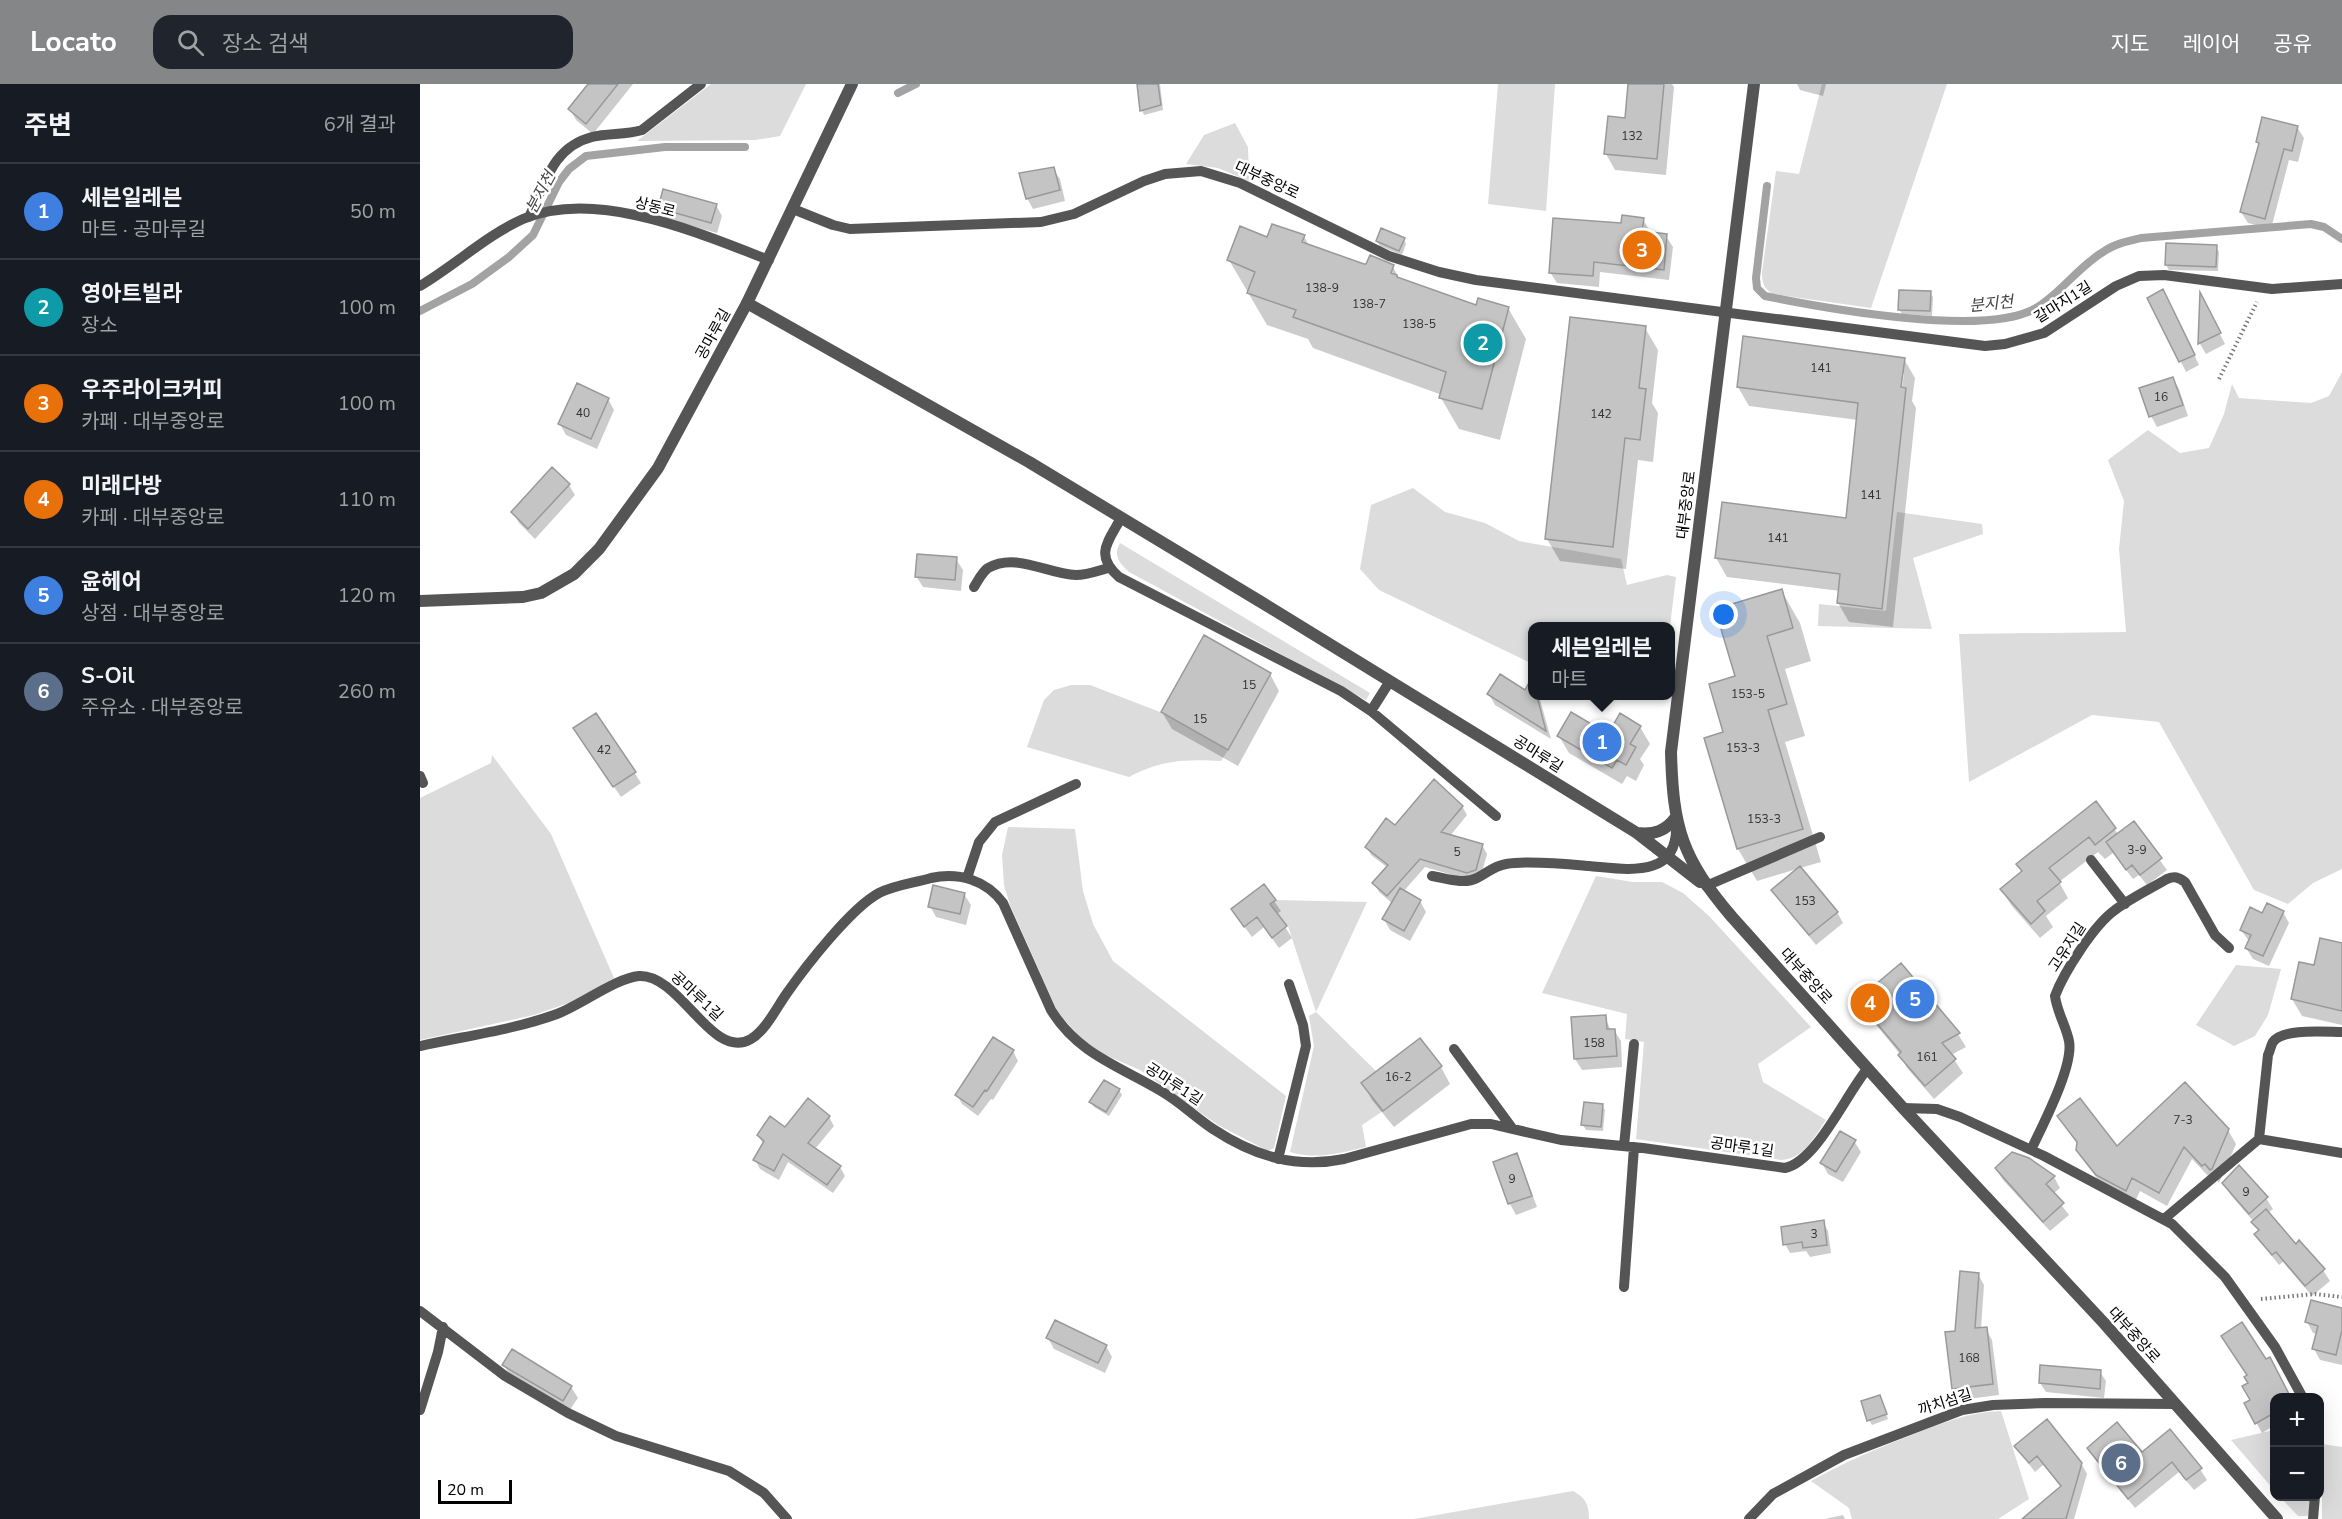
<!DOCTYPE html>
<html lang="ko">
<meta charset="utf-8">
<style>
body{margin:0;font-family:"Nunito Sans","Noto Sans KR",sans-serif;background:#20242c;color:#f1f3f6}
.controls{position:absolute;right:18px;bottom:18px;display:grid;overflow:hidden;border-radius:12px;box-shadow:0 6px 24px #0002}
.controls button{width:54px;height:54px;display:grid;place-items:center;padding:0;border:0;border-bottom:2px solid #363941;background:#171b24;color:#f1f3f6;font:30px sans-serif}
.scale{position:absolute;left:18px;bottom:15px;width:74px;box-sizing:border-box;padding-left:6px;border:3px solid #000;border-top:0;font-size:16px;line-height:21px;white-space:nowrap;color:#000;-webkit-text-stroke:4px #fff;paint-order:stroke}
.you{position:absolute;left:1304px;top:531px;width:21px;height:21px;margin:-15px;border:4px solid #fff;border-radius:50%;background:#1a73e8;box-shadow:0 0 0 9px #1a73e833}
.badge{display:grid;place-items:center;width:39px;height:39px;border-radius:50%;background:#858687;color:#fff;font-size:20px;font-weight:700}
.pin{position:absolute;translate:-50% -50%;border:3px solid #fff;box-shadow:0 2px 6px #0006}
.popup{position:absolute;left:1108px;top:538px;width:147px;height:78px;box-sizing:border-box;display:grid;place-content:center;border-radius:12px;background:#171b24;filter:drop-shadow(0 2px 4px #0005);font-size:20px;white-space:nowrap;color:#9ea1a6}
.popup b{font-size:22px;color:#f1f3f6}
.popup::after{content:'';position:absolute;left:50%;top:100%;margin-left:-12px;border:12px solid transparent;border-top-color:#171b24}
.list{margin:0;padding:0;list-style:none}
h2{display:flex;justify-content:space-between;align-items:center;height:78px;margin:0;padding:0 24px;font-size:26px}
h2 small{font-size:20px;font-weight:400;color:#9ea1a6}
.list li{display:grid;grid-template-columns:39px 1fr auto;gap:18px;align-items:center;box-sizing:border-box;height:96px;padding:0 24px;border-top:2px solid #363941}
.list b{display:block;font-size:22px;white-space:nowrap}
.list p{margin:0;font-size:20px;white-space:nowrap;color:#9ea1a6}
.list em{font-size:20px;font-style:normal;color:#9ea1a6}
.icon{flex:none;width:33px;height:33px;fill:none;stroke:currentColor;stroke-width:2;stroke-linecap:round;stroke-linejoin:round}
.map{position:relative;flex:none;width:1922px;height:1435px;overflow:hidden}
header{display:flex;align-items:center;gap:36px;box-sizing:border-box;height:84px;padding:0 30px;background:#858687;color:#fff}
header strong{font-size:28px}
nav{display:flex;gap:33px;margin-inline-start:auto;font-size:21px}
.search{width:420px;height:54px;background:#20242c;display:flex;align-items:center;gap:15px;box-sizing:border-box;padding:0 21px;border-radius:18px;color:#9ea1a6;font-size:22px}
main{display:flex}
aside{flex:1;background:#171b24}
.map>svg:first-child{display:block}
.green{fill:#dcdcdc}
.shadow{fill:#0003;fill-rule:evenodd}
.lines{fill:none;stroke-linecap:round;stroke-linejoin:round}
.stream{stroke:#a3a3a3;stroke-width:8}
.building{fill:#c4c4c4;stroke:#999;stroke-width:1.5}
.path{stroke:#777;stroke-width:4;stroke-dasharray:1.5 3;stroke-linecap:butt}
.service{stroke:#555;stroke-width:10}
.minor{stroke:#555;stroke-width:12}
.tertiary{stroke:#555;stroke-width:12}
.labels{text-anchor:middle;stroke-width:5;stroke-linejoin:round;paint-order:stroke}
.number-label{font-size:12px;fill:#313131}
.street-label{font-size:15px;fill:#000;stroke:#fff}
.water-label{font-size:16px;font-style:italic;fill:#444;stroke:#fff}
</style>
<header>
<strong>Locato</strong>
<div class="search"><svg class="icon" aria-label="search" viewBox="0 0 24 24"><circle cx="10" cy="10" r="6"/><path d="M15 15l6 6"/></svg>장소 검색</div>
<nav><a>지도</a><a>레이어</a><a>공유</a></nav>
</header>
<main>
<aside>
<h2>주변<small>6개 결과</small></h2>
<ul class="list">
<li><span class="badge" style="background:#3f7fe0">1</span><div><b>세븐일레븐</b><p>마트 · 공마루길</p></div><em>50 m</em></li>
<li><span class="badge" style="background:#0f9aa8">2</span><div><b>영아트빌라</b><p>장소</p></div><em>100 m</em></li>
<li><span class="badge" style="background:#e8710a">3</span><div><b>우주라이크커피</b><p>카페 · 대부중앙로</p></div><em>100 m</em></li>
<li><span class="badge" style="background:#e8710a">4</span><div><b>미래다방</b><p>카페 · 대부중앙로</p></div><em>110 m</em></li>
<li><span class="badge" style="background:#3f7fe0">5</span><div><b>윤헤어</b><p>상점 · 대부중앙로</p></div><em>120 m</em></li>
<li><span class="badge" style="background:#5c6f8a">6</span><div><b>S-Oil</b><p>주유소 · 대부중앙로</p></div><em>260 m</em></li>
</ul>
</aside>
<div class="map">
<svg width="1922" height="1435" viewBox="0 0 1922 1435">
<rect width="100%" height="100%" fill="#fff"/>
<path class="green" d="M291 0H386L360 52 335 56 217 57Z
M1078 0H1135L1126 127 1068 120Z
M1402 0H1527L1451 224 1353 210C1344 205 1342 199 1342 188L1356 87 1379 90Z
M815 39 828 63 829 97 798 84 766 80 784 51Z
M1922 288V785L1893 799 1868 820 1834 806 1739 638 1672 631 1549 698 1539 550 1706 548 1699 465 1704 417 1688 376 1728 346 1760 369 1789 364 1804 330 1812 300 1819 314 1891 319 1909 312Z
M993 404 1025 428 1065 439 1099 457 1201 475 1207 501 1247 491 1256 493 1250 542H1113V580L959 506 940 485 951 421Z
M1477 428 1562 440 1563 450 1493 474 1512 545 1398 542 1399 520 1466 527Z
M700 459 950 609 946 616 709 488C699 479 693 471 700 459Z
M651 601H670L740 628 808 666 801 677C766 675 740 676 709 693L607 663 624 616 634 606Z
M72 671 131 750 194 894 151 918 114 931 0 956V714L71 679Z
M588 743 655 745 663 807 673 840 693 877 866 1012 854 1064 848 1067 798 1041 720 986 683 970 662 955 638 929 590 821 584 801 582 771Z
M1176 792 1213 798H1242L1263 809 1289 832 1391 943 1338 980 1343 998 1406 1036C1394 1053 1384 1075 1361 1076L1216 1055 1224 958 1205 955 1207 930 1122 909Z
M856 816 947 818 896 928 956 987 941 999 963 1027 942 1041 946 1063C920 1069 897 1076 870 1068L894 962 889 932 896 928 868 842 850 820Z
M1816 881 1861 885 1848 931 1835 952 1814 962 1776 941Z
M1581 1327 1609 1415 1578 1435H1432L1429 1424 1391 1397C1425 1378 1455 1365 1492 1351 1522 1339 1549 1328 1581 1327Z
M1854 1346V1406L1811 1356Z
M1902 1360 1922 1363V1435H1902Z
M1153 1407C1166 1414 1169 1421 1169 1435H994Z
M1860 1413H1891L1890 1428 1887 1432H1878Z"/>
<path class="shadow" d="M171 0H213L173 50 156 36 150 25Z
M719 0H740L743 26 724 31 722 26Z
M1209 0H1252L1254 3 1246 91 1195 86 1186 70 1206 36Z
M1377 0H1406L1403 12 1380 6Z
M1877 43 1884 54 1878 78 1869 76 1851 145 1828 139 1821 128 1839 61 1838 58Z
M633 85 640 95 645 117 613 125 607 114Z
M296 121 302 132 297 149 246 135 239 124Z
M1223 135 1229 146V150L1246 152 1253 163 1249 196 1180 188 1179 203 1137 199 1130 188 1202 141Z
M884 152 889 162 944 181 973 183 980 196 1058 223 1088 224 1106 255 1080 356 1039 345 1021 314 1022 311 893 264 888 255 847 241 809 176 848 155Z
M984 155 986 160 982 171 960 162 957 157Z
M1796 163 1799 168 1798 187 1749 186 1746 181Z
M1510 208 1513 213 1512 232 1482 230 1479 225Z
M1781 213 1805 260 1786 270 1780 260Z
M1729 214 1749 217 1779 281 1766 288Z
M1225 244 1238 266 1232 319 1238 329 1233 378 1218 376 1206 485 1140 477 1127 455Z
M1484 275 1495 294 1492 317 1496 324 1473 543 1429 538 1418 519 1420 507 1307 493 1296 474 1427 436 1438 336 1329 322 1318 303ZM1481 290H1484L1481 311 1479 310Z
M1753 295 1759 305 1768 332 1737 343 1731 332Z
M188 315 194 326 177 365 146 351 140 340Z
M149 401 155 411 115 455 99 439 93 428Z
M536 475 543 486 541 507 503 503 496 492Z
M1361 506 1380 539 1391 577 1365 585 1385 652 1365 658 1401 778 1380 784 1417 828 1423 839 1396 861 1360 817 1353 806 1380 784 1337 797 1318 765 1286 655 1305 649 1317 593Z
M850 590 859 607 818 682 752 645 742 628Z
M1112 596 1113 612H1119L1131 655 1075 621 1069 610 1106 608Z
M1220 643 1230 660 1220 675 1224 681 1216 697 1207 692 1202 700 1149 669 1139 652H1188Z
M161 655 214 688 221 699 201 713Z
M1675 719 1698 750 1713 739 1747 786 1727 801 1719 791 1713 795 1693 769 1685 775 1678 768 1639 798 1648 814 1626 832 1633 843 1620 854 1591 821 1582 806 1602 788 1598 780Z
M1042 722 1047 731 1030 752 1062 761 1067 770 1060 795 1053 797 1005 783 983 808 1000 817 1006 828 990 857 970 846 964 835 973 820 959 808 954 799 968 784 951 771 947 763 975 743Z
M544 810 551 821 546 841 516 833 510 822Z
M854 817 861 827 857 830 872 854 859 864 844 843 832 853 820 837Z
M1863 828 1869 839 1849 882 1833 875 1826 864 1829 857 1821 846 1843 831Z
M1922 860V941L1882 932 1872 915 1895 883Z
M1481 881 1538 950 1546 963 1531 971 1543 989 1514 1015 1487 984 1480 970 1447 930 1439 916Z
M1185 933 1191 947 1194 946 1201 957 1202 983 1162 986 1155 975Z
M1000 956 1021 983 1030 1000 974 1043 952 1016 943 999Z
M593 967 598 977 573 1016 571 1015 558 1032 542 1020 537 1011Z
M699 1006 702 1011 689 1032 674 1023 671 1018Z
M1182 1021 1185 1026 1183 1047 1166 1046 1163 1041Z
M1639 1032 1697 1064 1808 1046 1816 1060 1799 1099 1794 1093 1791 1095 1772 1075 1747 1122 1720 1107 1714 1120 1685 1105 1666 1080 1658 1066V1061Z
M409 1033 414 1042 395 1065 420 1083 425 1092 413 1109 368 1078 359 1096 340 1085 335 1076 344 1061 338 1051Z
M1434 1057 1441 1068 1423 1098 1408 1090 1402 1079Z
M1096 1071 1102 1082 1117 1123 1096 1131 1090 1120 1075 1079Z
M1609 1075 1634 1093 1640 1104 1633 1110 1649 1131 1630 1147 1583 1096 1576 1085Z
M1804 1099 1846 1114 1853 1125 1848 1129 1875 1162 1903 1186 1910 1197 1892 1212 1863 1178 1859 1181 1843 1161 1836 1150 1839 1148 1834 1138 1810 1110Z
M1403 1138 1408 1147 1411 1169 1390 1173 1386 1167 1370 1169 1365 1160Z
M1558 1190 1564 1201 1561 1245H1566L1572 1256 1579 1311 1540 1316 1533 1305 1537 1248Z
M1922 1226V1281L1900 1276 1894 1265 1897 1250 1893 1249 1887 1238Z
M628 1254 686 1262 692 1273 685 1289 634 1265Z
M1846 1277 1854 1314V1351L1850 1344 1842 1349 1826 1320 1832 1317 1830 1300Z
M84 1281 151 1303 158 1314 149 1327 90 1292Z
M1680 1288 1686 1297 1684 1314 1626 1308 1620 1299Z
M1460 1312 1468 1335 1452 1341 1449 1336Z
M1596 1363 1661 1379 1667 1390 1654 1435H1615L1642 1403 1623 1381 1615 1388Z
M1668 1364 1721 1370 1780 1385 1787 1396 1774 1406 1759 1388 1715 1424 1675 1375Z
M1423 1431 1425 1435H1405Z"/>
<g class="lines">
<path class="stream" d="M478 9 496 0
M1347 102 1336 194 1337 204 1345 212C1404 224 1566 254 1616 224 1641 209 1658 183 1683 168 1694 160 1708 157 1721 154L1891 140 1904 143 1922 155
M0 227 52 200 89 173 113 151 139 98 149 85 166 72 245 63H325"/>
</g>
<path class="building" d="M168 0H198L166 40 148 25Z
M717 0H738L741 21 720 27Z
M1208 0H1244L1237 75 1184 70 1188 32 1205 34Z
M1842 33 1878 42 1872 67 1864 65 1845 135 1820 128 1839 59 1836 58Z
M634 83 640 106 606 115 599 89Z
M243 105 297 120 291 139 238 124Z
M1202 131 1224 134 1222 147 1247 150 1244 186 1174 178 1173 192 1129 189 1133 134 1201 139Z
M852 140 885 151 882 158 944 180H946L950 171 974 181 971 189 977 191V193L1056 221 1058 214 1089 223 1062 325 1019 314 1026 288 873 233 876 226 827 209 835 188 807 176 820 142 847 153Z
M961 144 985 154 979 167 956 157Z
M1746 159 1797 161 1796 183 1745 181Z
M1743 205 1775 271 1759 278 1727 214Z
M1479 206 1511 207 1510 227 1478 226Z
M1780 208 1801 249 1778 260Z
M1150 233 1226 242 1219 304 1226 305 1220 356 1205 354 1193 463 1125 455Z
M1323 252 1485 274 1481 303 1486 304 1462 525 1417 519 1420 490 1295 474 1302 418 1426 434 1438 319 1317 303Z
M1753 293 1763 321 1729 333 1719 304Z
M157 299 189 314 171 355 138 340Z
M132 383 150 400 108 445 91 428Z
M497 470 537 473 535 496 495 493Z
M1362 505 1373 544 1347 552 1367 620 1348 626 1383 745 1317 765 1284 654 1303 648 1289 600 1315 592 1295 525Z
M784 551 851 589 808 666 741 628Z
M1080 590 1105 606 1112 593 1113 612H1117L1126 647 1067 610Z
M1151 628 1188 650 1200 629 1221 642 1210 660 1216 663 1206 681 1197 676 1192 684 1137 652Z
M176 629 216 688 193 703 153 644Z
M1014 695 1043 722 1021 748 1063 760 1056 786 1047 789 1000 775 967 812 952 799 968 781 945 763 966 734 975 741Z
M1676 717 1696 744 1675 761 1669 753 1629 784 1641 798 1617 817 1625 827 1611 840 1580 805 1602 787 1596 780Z
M1714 737 1742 774 1720 791 1712 781 1706 786 1686 758Z
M1380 782 1418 828 1389 851 1351 806Z
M844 800 856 816 850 820 867 842 852 854 837 833 824 843 811 825Z
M513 801 545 809 540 830 508 823Z
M980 804 1001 816 984 847 962 835Z
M1847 819 1864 827 1843 872 1825 864 1831 851 1820 846 1830 823 1842 829Z
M1900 854 1922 859V927L1871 915 1879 878 1894 881Z
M1481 879 1540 949 1522 959 1536 975 1505 1002 1478 971 1481 968 1437 916Z
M1186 931 1187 945H1195L1197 972 1154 975 1151 933Z
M573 953 594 966 567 1007 565 1006 553 1023 535 1011Z
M1000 954 1022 982 963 1027 941 999Z
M684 996 700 1005 686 1028 669 1018Z
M1765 998 1809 1045 1792 1085 1790 1086 1785 1080 1782 1082 1764 1063 1739 1109 1712 1094 1706 1107 1676 1091 1656 1066 1657 1058 1637 1032 1660 1014 1697 1062Z
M388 1014 410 1032 388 1059 421 1082 407 1101 363 1070 354 1087 333 1076 344 1057 337 1051 350 1032 365 1043Z
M1164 1018 1183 1020 1181 1043 1161 1041Z
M1420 1047 1436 1056 1416 1088 1400 1079Z
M1592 1068 1609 1074 1635 1092 1626 1100 1644 1119 1623 1138 1575 1084Z
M1097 1069 1112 1112 1088 1120 1073 1078Z
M1819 1081 1848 1113 1829 1130 1802 1099Z
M1846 1125 1876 1160 1879 1156 1905 1185 1885 1202 1856 1168 1852 1171 1834 1150 1839 1146 1831 1138Z
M1404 1136 1407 1161 1383 1164 1382 1158 1363 1161 1361 1143Z
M1540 1187 1559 1189 1555 1244 1567 1243 1573 1300 1532 1305 1525 1248 1535 1247Z
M1891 1216 1922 1224V1246L1916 1271 1892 1265 1898 1242 1885 1238Z
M635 1236 687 1261 678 1279 626 1254Z
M1822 1238 1846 1275 1850 1273 1871 1314H1854V1329L1835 1340 1824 1319 1830 1316 1822 1302 1828 1299 1824 1293 1827 1291 1801 1252Z
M92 1265 152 1302 143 1317 82 1281Z
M1620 1281 1681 1286 1680 1305 1619 1299Z
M1460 1311 1467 1330 1447 1337 1441 1317Z
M1627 1335 1662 1379 1646 1435H1602L1641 1402 1617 1372 1609 1379 1594 1362Z
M1697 1338 1722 1368 1750 1345 1782 1384 1766 1396 1752 1378 1708 1415 1667 1364Z"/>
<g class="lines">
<path class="path" d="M1799 295 1837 218
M1841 1215 1895 1210 1922 1213"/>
<path class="service" d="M373 125 413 141 430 145 621 138 654 130 724 97 745 90 781 87 820 99 969 172 1019 188 1056 196 1565 262 1585 260 1624 249 1696 202 1719 192 1744 191 1852 205 1922 200
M109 133C125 101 132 63 172 53 189 49 206 51 222 46L281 0
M0 202C34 182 67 151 103 135 176 104 279 149 349 176
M701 434C688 458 674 471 699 493L921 607 951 627 1076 732
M554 503C558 497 562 488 568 484 596 468 627 490 656 491 667 491 677 487 688 484
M951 627 970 597
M0 692 3 699
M1671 776 1705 820
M1012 792C1025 794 1044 801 1057 794 1067 789 1074 782 1086 780 1107 776 1147 780 1169 782 1206 785 1259 796 1256 740
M547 794 559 758 575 738 656 700
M1286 802 1400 753
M0 962C45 952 93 946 137 930 161 921 196 894 219 892 261 890 292 978 331 955 346 946 357 923 367 909 386 882 431 824 459 809 475 801 494 799 511 794 539 788 566 796 583 819L631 926C658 970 699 982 741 1007 760 1018 775 1033 793 1045 834 1072 876 1085 924 1075L1051 1040H1071L1141 1056 1223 1064 1365 1084C1397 1077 1426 1010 1448 984
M1034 965 1092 1044
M1483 1024 1517 1025 1540 1033 1624 1072 1752 1140 1805 1193 1855 1263 1883 1314
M1839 1055 1922 1069
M1204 1062 1214 960
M1611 1066C1622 1042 1654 982 1649 957 1646 942 1637 928 1635 912 1644 888 1674 841 1695 826 1711 814 1730 805 1747 795 1755 792 1758 793 1765 798L1795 851 1809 864
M858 1075 886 962 883 941 869 900
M1744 1135 1839 1055 1848 971C1850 967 1851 961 1853 958 1863 944 1905 948 1922 948
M1204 1203 1214 1063
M0 1227 85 1292 148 1329 196 1352 309 1387 344 1409 367 1435
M0 1326 18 1268 23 1243
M1329 1435 1353 1410 1424 1371 1542 1326 1573 1321 1625 1319 1756 1320
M1893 1435 1895 1412"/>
<path class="minor" d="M0 517 103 513 121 509 154 490 179 465 238 384 327 219"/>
<path class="tertiary" d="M432 0 327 219 609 378 841 518 1217 749 1280 798
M1334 0 1251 668C1253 745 1262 774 1312 833L1483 1024 1683 1238 1857 1435
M1217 749C1234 751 1246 747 1256 733"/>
</g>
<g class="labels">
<g class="number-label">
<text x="1212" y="56">132</text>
<text x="902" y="208">138-9</text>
<text x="949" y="224">138-7</text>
<text x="999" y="244">138-5</text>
<text x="1401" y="288">141</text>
<text x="1741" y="317">16</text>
<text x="163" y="333">40</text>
<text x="1181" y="334">142</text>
<text x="1451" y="415">141</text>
<text x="1358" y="458">141</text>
<text x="829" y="605">15</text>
<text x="1328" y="614">153-5</text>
<text x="780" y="639">15</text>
<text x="1323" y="668">153-3</text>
<text x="184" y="670">42</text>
<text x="1344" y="739">153-3</text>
<text x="1717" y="770">3-9</text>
<text x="1037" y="772">5</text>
<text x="1385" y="821">153</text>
<text x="1174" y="963">158</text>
<text x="1507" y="977">161</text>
<text x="978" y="997">16-2</text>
<text x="1763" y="1040">7-3</text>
<text x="1092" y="1099">9</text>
<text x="1826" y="1112">9</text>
<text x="1394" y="1154">3</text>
<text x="1549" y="1278">168</text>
</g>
<g class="street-label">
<text transform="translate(847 96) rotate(25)" y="5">대부중앙로</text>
<text transform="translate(235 123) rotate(14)" y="5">상동로</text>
<text transform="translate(1643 218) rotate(-32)" y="5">갈마지1길</text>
<text transform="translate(293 250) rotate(-61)" y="5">공마루길</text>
<text transform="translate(1266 421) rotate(-83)" y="5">대부중앙로</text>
<text transform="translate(1118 670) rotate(32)" y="5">공마루길</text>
<text transform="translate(1647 863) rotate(-57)" y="5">고유지길</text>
<text transform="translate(1386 892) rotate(48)" y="5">대부중앙로</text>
<text transform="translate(277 912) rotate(43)" y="5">공마루1길</text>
<text transform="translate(754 1000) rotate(33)" y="5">공마루1길</text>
<text transform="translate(1322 1063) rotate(8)" y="5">공마루1길</text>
<text transform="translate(1714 1251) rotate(48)" y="5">대부중앙로</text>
<text transform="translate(1525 1318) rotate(-18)" y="5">까치섬길</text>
</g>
<g class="water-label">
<text transform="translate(120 108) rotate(-62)" y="6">분지천</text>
<text transform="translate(1571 219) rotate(-6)" y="6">분지천</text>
</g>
</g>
</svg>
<div class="controls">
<button>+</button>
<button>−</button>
</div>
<div class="scale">20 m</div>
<div class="you"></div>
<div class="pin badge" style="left:1182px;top:658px;background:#3f7fe0">1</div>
<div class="popup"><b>세븐일레븐</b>마트</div>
<div class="pin badge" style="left:1063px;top:259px;background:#0f9aa8">2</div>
<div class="pin badge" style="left:1222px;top:166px;background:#e8710a">3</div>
<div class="pin badge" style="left:1450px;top:919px;background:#e8710a">4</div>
<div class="pin badge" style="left:1495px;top:915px;background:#3f7fe0">5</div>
<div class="pin badge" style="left:1701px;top:1379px;background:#5c6f8a">6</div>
</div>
</main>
